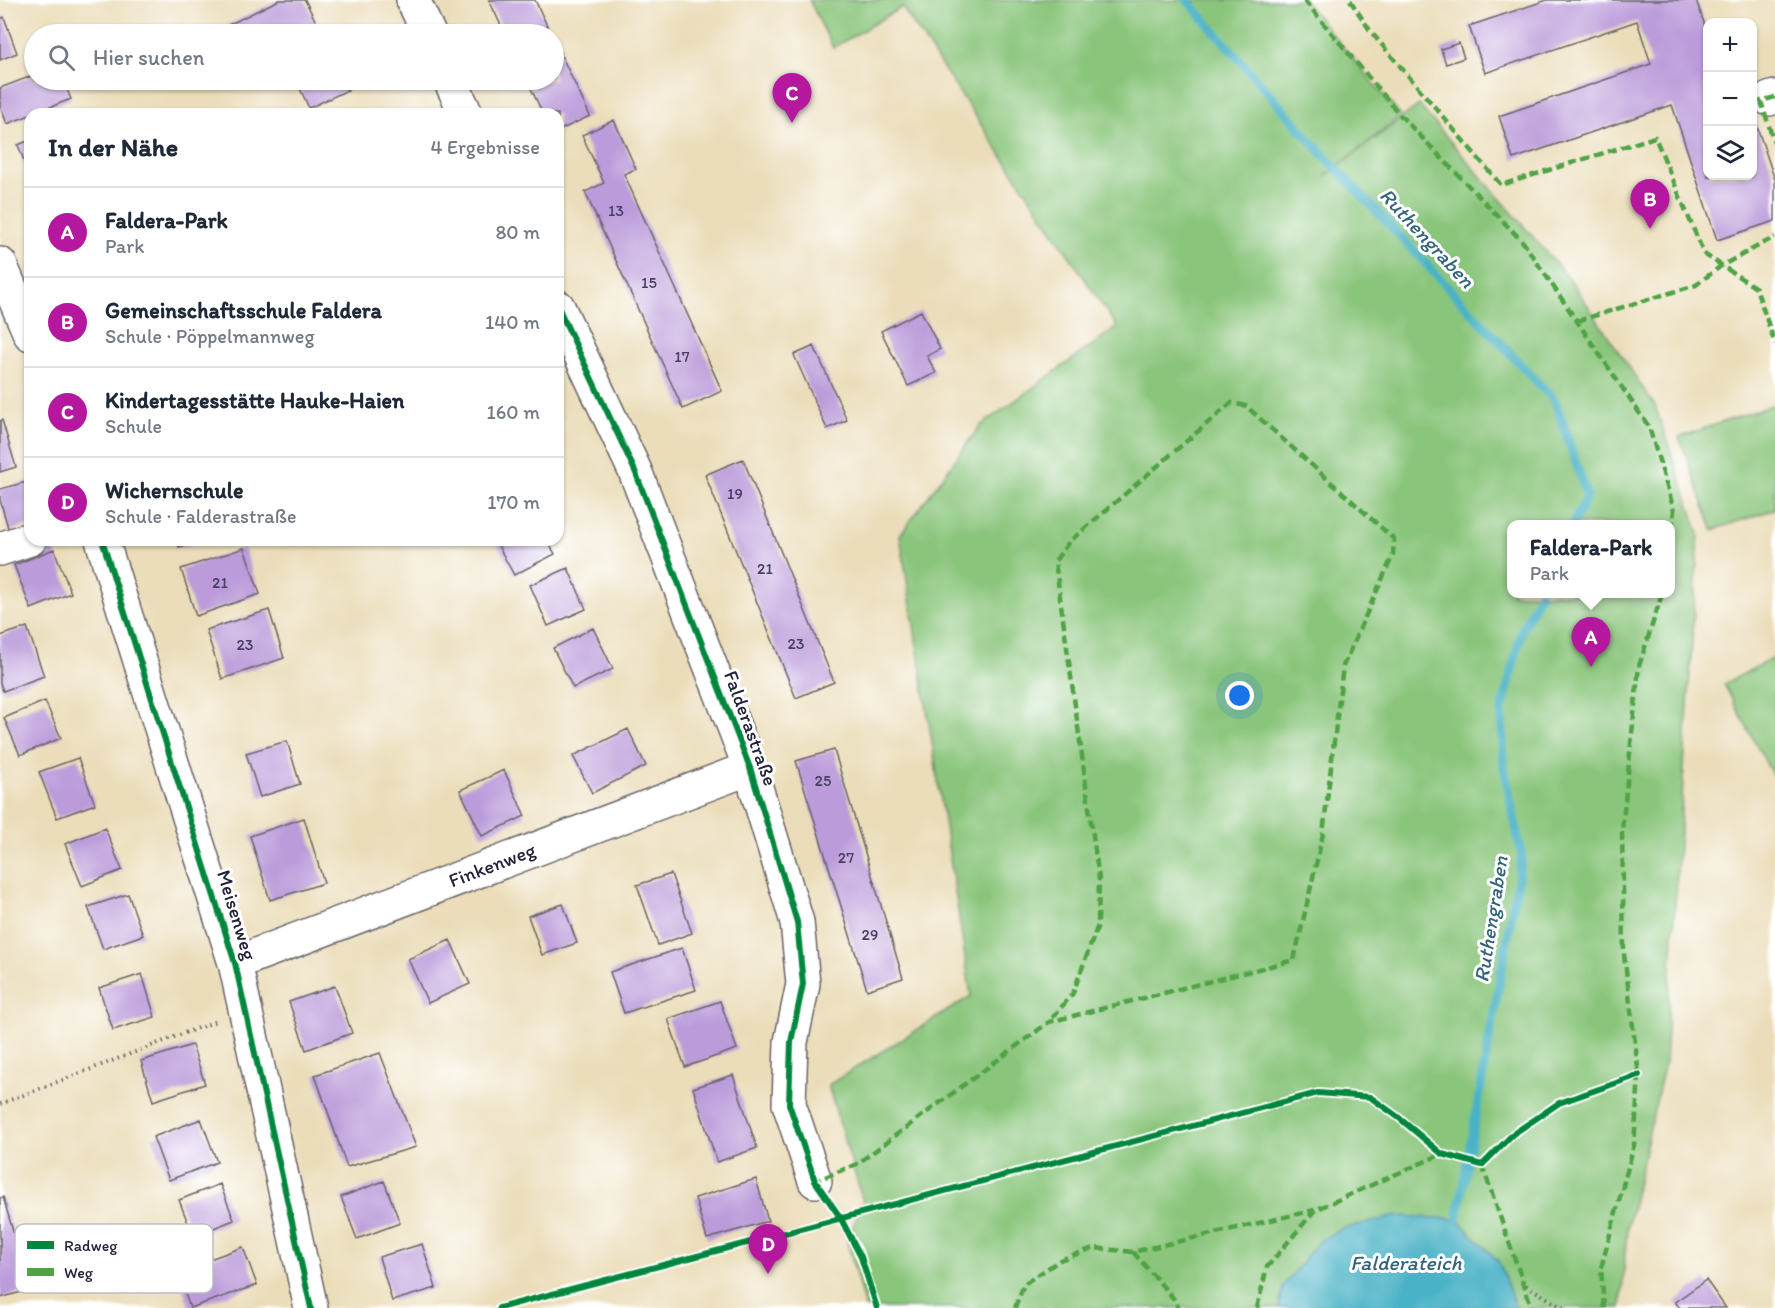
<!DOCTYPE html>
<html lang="de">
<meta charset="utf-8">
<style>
body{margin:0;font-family:Itim,sans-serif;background:#f2f2f3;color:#1f2937}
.controls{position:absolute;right:18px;top:18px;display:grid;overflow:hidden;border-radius:12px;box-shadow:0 2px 4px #0004}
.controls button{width:54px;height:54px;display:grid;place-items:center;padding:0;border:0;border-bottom:2px solid #e0e1e3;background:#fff;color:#1f2937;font:30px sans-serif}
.you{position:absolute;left:1240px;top:696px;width:21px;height:21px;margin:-15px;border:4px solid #fff;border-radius:50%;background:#1a73e8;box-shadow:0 0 0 9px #1a73e833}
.badge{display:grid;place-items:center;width:39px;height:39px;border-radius:50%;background:#b5179e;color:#fff;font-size:20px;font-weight:700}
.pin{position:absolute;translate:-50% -50px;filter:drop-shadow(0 2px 3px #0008)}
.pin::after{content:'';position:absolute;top:32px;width:21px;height:18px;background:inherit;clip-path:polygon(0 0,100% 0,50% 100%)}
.popup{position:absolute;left:1507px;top:520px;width:168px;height:78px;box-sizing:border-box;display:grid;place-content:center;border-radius:12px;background:#fff;filter:drop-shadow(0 2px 4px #0005);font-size:20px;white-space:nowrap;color:#747a83}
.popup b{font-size:22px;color:#1f2937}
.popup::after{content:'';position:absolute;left:50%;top:100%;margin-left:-12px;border:12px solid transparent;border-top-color:#fff}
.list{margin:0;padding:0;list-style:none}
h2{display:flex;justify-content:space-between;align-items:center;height:78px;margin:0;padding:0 24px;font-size:26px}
h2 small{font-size:20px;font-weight:400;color:#747a83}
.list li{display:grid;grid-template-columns:39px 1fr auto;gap:18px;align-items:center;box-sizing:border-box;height:90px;padding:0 24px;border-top:2px solid #e0e1e3}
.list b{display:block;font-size:22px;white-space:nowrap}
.list p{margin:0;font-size:20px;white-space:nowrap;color:#747a83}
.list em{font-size:20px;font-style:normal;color:#747a83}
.icon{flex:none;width:33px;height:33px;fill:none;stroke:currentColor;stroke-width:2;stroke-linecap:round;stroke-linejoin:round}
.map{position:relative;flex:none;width:1775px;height:1308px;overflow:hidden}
.search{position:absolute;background:#fff;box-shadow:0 2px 4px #0004;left:24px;top:24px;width:540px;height:66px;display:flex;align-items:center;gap:15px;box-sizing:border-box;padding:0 21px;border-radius:33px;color:#747a83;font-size:22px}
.panel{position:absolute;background:#fff;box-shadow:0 2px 4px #0004;left:24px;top:108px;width:540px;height:438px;border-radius:18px}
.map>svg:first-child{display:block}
.green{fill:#89c57a;stroke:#56745a;stroke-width:1.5;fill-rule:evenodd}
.water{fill:#48b2c6;stroke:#356a80;stroke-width:1.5}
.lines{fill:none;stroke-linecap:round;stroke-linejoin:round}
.stream{stroke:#48b2c6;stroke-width:9}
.building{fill:#bb9bda}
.minor-casing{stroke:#686367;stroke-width:36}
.path{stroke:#686367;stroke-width:4;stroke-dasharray:1.5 4.5;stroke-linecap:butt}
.minor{stroke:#fff;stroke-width:33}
.quiet{stroke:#50a245;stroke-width:4.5;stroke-dasharray:9 4.5;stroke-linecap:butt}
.cycleway-casing{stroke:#fff;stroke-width:10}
.cycleway{stroke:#00873e;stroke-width:6}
.labels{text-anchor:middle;stroke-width:6;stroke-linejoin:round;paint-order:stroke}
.number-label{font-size:16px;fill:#484063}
.street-label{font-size:20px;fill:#22223b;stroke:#fff}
.water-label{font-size:21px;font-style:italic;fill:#33637a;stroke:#fff}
.key{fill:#fff;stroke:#bdbdc4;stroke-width:1.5}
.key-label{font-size:16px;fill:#22223b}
</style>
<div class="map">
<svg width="1775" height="1308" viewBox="0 0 1775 1308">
<rect width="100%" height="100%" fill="#fff"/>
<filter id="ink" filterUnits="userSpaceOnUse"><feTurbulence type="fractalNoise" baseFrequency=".0167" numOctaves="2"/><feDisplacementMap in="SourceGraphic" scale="12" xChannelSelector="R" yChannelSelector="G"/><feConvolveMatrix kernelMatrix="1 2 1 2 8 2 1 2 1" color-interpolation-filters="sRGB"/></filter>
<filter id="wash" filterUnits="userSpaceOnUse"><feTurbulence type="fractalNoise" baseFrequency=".008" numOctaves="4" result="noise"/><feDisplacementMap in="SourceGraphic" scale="24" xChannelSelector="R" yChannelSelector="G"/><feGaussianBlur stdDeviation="1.35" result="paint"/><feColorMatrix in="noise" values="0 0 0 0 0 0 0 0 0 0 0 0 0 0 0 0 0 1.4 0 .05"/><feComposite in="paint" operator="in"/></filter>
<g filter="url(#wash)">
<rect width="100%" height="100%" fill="#ebddb9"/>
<path class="green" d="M809 0H1304L1401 116 1324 177 1419 105 1572 282 1655 406 1699 533 1665 1062 1627 1230 1621 1308H865L847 1241 863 1201 828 1085 971 996 900 535 980 426 1117 327 902 7 833 48ZM1512 524H1670V594H1512Z
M1775 404V509L1713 530 1679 437Z
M1775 657V780L1724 684Z"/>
<path class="water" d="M1397 1216 1457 1219 1499 1262 1516 1308H1279L1283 1286 1318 1242 1341 1229Z"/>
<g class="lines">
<path class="stream" d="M1187 0 1318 149 1555 401 1587 496 1573 524
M1457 1219 1522 857 1504 768 1502 710 1522 630 1540 594"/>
</g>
<g id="blocks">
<path class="building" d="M279 0H305L322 34H233L228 25Z
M489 0H535L551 34H505Z
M1547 0H1696L1708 34V176H1752L1753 115 1775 180V221L1717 240 1672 105 1513 159 1499 116 1651 64 1637 21 1485 73 1469 26Z
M4 17 17 53 0 60V19Z
M554 40 590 116 558 131V114H543L527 80H554Z
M1459 43 1464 58 1446 64 1441 49Z
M34 75V80H63L71 99 7 124 0 105V88Z
M296 80H343L348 90 309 108Z
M614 120 636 169 624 174 722 391 683 409 585 192 604 183 582 135Z
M30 140V177L18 145Z
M921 311 940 349 927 356 936 373 908 386 881 331Z
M814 346 847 420 827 429 794 355Z
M2 420 16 467 0 472V421Z
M743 459 834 682 796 698 705 475Z
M30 481V525L9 531 0 500V489Z
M177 540H204V541L179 547Z
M495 540H547L555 554 514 575Z
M244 548 260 594 196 616 181 569Z
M54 549 71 593 31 609 14 565Z
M568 568 586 609 548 626 530 585Z
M269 610 284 658 222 679 206 630Z
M27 627 44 676 3 691 0 683V636Z
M593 628 613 669 573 688 553 648Z
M45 701 61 738 20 755 4 718Z
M628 729 646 766 592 793 573 756Z
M287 741 300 784 260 797 246 753Z
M834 750 903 978 867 990 796 761Z
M78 758 95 804 57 818 39 772Z
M504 770 525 816 482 836 460 790Z
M304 818 324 883 270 900 250 836Z
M105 828 122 870 82 886 65 844Z
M671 874 692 933 658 945 637 885Z
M128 894 143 935 103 949 88 907Z
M563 904 577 943 542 955 528 916Z
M450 940 470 984 428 1003 408 959Z
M682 948 696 990 624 1013 610 972Z
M142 974 155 1017 113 1030 99 988Z
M335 986 352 1033 306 1050 289 1002Z
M720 1001 737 1049 685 1067 668 1019Z
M192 1045 205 1084 153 1101 141 1061Z
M380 1053 416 1147 347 1167 315 1075Z
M733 1075 757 1148 717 1162 693 1088Z
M201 1119 217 1162 169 1180 153 1137Z
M756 1179 768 1221 707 1239 695 1198Z
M384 1181 400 1223 357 1239 341 1197Z
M220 1184 234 1220 193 1236 179 1200Z
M3 1197 17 1245 52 1235 65 1280 0 1298V1198Z
M422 1244 436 1288 392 1301 379 1257Z
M243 1247 257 1285 190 1308 177 1271Z
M1706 1280 1726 1308H1680L1675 1302Z"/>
</g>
</g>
<g filter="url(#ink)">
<use href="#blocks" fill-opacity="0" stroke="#686367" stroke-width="1.5"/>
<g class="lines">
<defs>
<path id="minor" d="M413 0 429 34
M450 80 466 114
M1769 99 1775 97
M0 264 30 334
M558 307 635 471 750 768 797 922 803 984 791 1042 789 1104 815 1181
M102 540 235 963 311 1308
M0 549 30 539
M235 963 750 768"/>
</defs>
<use href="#minor" class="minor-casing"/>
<path class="path" d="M0 1104 216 1021
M1521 1282 1563 1308"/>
<use href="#minor" class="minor"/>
<path class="quiet" d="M1304 0 1401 116 1523 242 1649 427 1674 510 1670 553
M1350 0 1371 32 1501 185 1655 137 1704 254 1756 288 1775 344
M1775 97 1761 101 1775 145
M1577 321 1696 285 1721 266 1775 237
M1482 1165 1532 1308
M817 1183 815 1181 857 1164 1049 1022 1294 960 1323 834 1343 666 1393 555 1394 539 1246 406 1231 403 1069 542 1055 561 1099 879 1098 925 1073 993 1049 1022
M1133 1252 1173 1298 1178 1308
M1015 1308 1024 1284 1060 1260 1094 1248 1133 1252 1315 1210
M1257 1308 1267 1267 1315 1210 1442 1154
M1604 1308 1601 1268 1634 1145 1639 1075 1624 954 1622 830 1639 666 1662 594"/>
<defs>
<path id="cycleway" d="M558 307 635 471 750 768 797 922 803 984 791 1042 789 1104 815 1181 840 1217 861 1257 877 1308
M102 540 235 963 311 1308
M499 1308 1318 1093 1370 1097 1398 1117 1442 1154 1482 1165 1513 1134 1559 1103 1639 1075"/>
</defs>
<use href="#cycleway" class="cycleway-casing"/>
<use href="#cycleway" class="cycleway"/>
</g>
</g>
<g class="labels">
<g class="number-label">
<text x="616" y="216">13</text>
<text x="649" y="288">15</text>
<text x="682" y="362">17</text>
<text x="735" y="499">19</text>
<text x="765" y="574">21</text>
<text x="220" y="588">21</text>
<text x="796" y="649">23</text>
<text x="245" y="650">23</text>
<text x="823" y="786">25</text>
<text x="846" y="863">27</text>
<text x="870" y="940">29</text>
</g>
<g class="street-label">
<text transform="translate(751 728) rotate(70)" y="7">Falderastraße</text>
<text transform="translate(492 865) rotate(-21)" y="7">Finkenweg</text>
<text transform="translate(237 915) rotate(73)" y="7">Meisenweg</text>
</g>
<g class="water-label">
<text transform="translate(1427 238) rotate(47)" y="7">Ruthengraben</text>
<text transform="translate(1491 919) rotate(-81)" y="7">Ruthengraben</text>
<text x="1406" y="1270">Falderateich</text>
</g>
</g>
<rect x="15" y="1224" width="198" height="69" rx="9" class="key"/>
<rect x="27" y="1241" width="27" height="8" fill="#00873e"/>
<rect x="27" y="1268" width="27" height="8" fill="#50a245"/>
<g class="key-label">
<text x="64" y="1251">Radweg</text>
<text x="64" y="1278">Weg</text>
</g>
</svg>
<div class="controls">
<button>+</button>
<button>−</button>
<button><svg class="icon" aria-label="layers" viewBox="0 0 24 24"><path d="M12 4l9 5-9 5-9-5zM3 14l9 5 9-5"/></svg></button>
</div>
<div class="you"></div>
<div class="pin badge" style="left:1591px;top:667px">A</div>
<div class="popup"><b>Faldera-Park</b>Park</div>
<div class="pin badge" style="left:1650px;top:229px">B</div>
<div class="pin badge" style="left:792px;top:123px">C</div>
<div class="pin badge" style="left:768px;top:1274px">D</div>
<div class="search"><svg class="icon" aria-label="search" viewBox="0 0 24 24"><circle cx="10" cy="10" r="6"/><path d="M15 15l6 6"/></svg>Hier suchen</div>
<section class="panel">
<h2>In der Nähe<small>4 Ergebnisse</small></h2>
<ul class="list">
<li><span class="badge">A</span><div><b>Faldera-Park</b><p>Park</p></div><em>80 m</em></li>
<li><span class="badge">B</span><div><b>Gemeinschaftsschule Faldera</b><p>Schule · Pöppelmannweg</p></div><em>140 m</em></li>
<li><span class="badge">C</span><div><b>Kindertagesstätte Hauke-Haien</b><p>Schule</p></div><em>160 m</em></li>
<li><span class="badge">D</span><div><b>Wichernschule</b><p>Schule · Falderastraße</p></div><em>170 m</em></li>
</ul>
</section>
</div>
